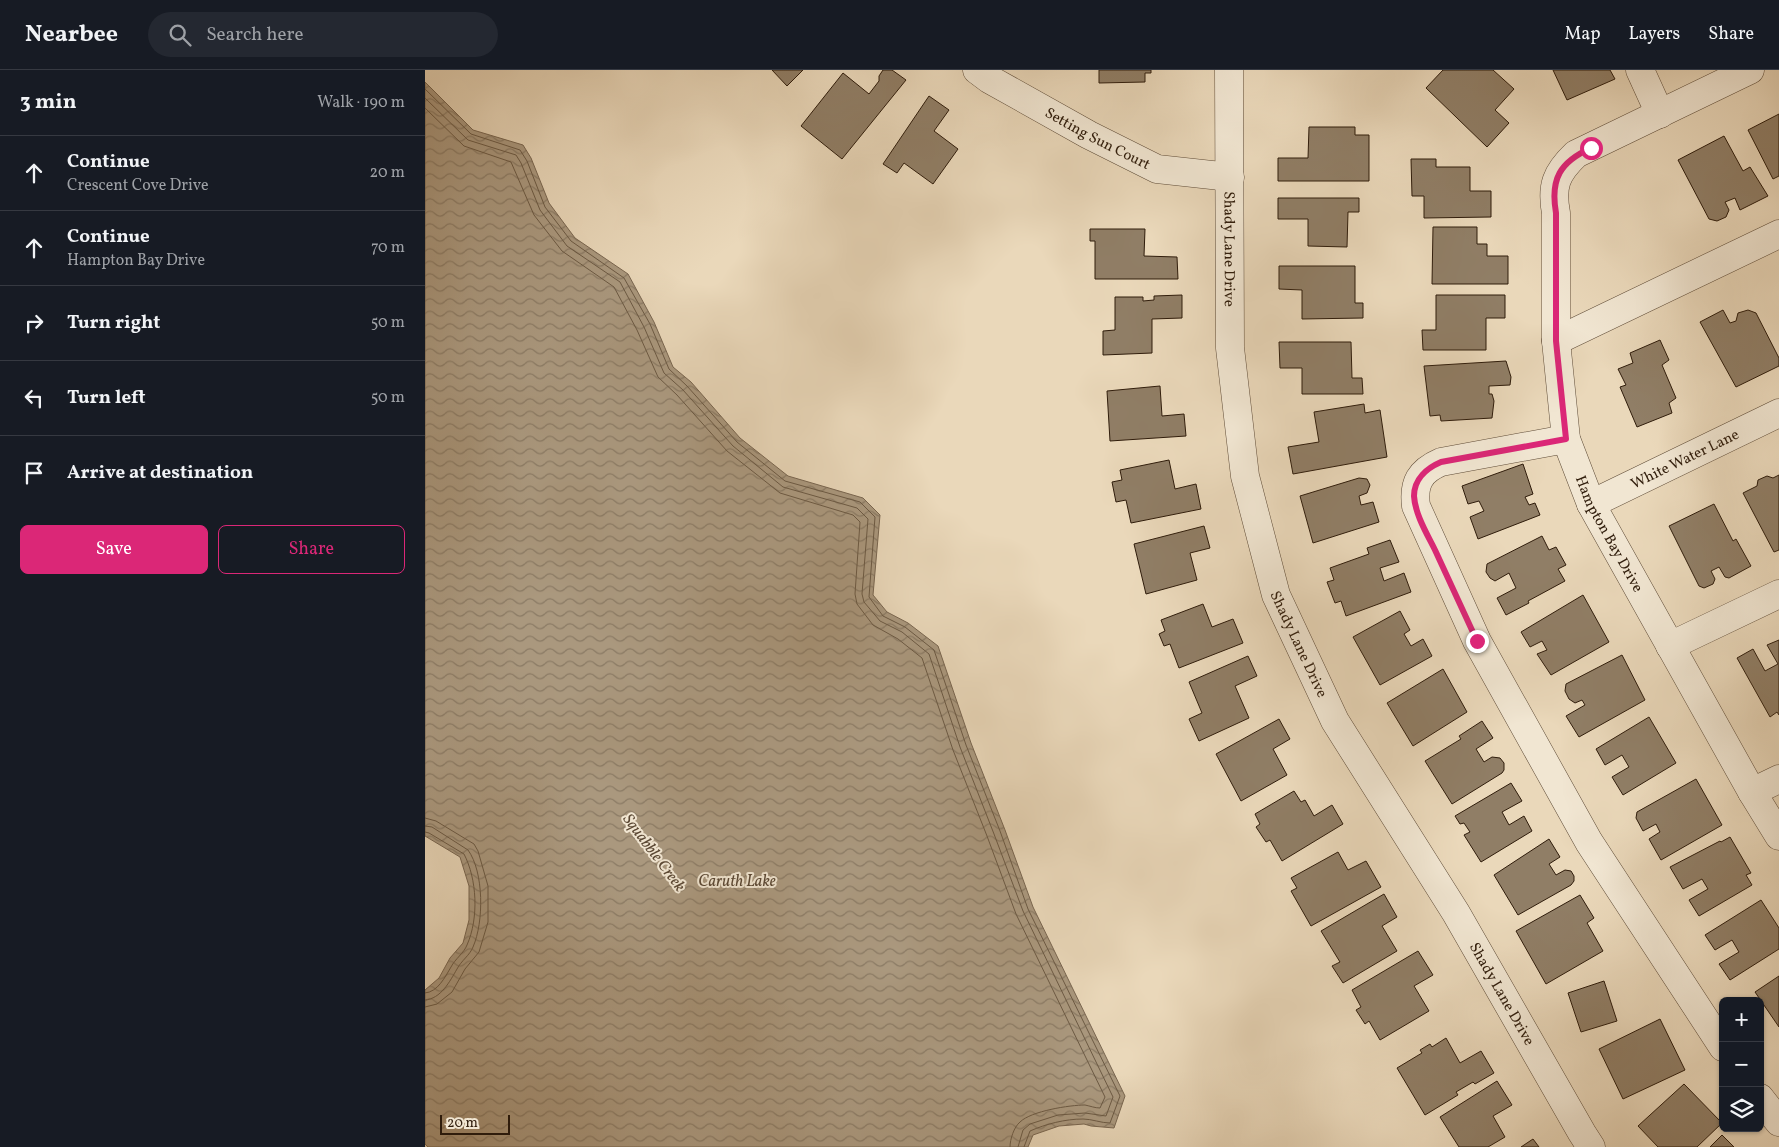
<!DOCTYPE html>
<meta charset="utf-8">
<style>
body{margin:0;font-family:Vollkorn,serif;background:#242831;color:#f1f3f6}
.controls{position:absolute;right:15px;bottom:15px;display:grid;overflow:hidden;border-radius:8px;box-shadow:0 1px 4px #0004}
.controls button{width:45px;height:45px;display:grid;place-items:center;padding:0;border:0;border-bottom:1px solid #363941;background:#171b24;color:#f1f3f6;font:25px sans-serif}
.scale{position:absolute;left:15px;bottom:12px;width:70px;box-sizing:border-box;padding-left:5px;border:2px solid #2f1c0b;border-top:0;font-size:14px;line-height:18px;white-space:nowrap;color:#2f1c0b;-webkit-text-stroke:4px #f1e6d2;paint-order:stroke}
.stop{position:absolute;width:15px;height:15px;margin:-11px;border:4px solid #db2777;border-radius:50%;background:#fff}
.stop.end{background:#db2777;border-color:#fff;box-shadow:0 1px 5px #0008}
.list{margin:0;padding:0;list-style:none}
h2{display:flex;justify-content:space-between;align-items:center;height:65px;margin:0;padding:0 20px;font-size:21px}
h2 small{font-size:16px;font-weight:400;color:#9ea1a6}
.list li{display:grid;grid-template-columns:32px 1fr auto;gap:15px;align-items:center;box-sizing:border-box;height:75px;padding:0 20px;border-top:1px solid #363941}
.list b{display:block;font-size:19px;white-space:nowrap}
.list p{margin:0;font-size:16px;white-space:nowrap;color:#9ea1a6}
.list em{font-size:16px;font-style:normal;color:#9ea1a6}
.actions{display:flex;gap:10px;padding:15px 20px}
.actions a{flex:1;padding:11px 0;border:1px solid #db2777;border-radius:8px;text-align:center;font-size:18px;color:#db2777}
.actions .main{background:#db2777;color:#fff}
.icon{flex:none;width:28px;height:28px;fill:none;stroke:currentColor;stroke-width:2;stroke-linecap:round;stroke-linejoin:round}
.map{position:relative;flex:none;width:1354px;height:1077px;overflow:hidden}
header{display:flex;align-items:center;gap:30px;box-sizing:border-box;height:70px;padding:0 25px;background:#171b24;border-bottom:1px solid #363941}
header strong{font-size:24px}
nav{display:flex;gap:28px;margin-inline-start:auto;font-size:18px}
.search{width:350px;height:45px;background:#242831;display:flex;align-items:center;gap:12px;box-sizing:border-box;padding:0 18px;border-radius:28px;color:#9ea1a6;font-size:19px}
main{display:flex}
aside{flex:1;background:#171b24}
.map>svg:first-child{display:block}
.water{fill:url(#water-waves);stroke:#796650}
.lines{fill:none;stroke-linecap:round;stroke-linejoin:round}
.shore{stroke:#6c5a44;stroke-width:1}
.building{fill:#907e66;stroke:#2f1c0b}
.minor-casing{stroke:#5e4b37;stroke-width:29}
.minor{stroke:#f1e6d2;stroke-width:28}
.route{stroke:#db2777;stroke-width:6}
.labels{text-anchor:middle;stroke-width:4;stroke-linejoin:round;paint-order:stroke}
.street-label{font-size:15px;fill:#2f1c0b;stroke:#f1e6d2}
.water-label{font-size:16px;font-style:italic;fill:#5a4733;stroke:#f1e6d2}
</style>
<header>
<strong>Nearbee</strong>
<div class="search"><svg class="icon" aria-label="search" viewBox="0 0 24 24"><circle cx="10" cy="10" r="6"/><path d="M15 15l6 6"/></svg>Search here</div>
<nav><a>Map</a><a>Layers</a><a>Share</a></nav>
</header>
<main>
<aside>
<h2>3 min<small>Walk · 190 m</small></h2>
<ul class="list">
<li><svg class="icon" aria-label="ahead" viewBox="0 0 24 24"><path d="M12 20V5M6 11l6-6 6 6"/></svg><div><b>Continue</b><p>Crescent Cove Drive</p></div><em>20 m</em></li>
<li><svg class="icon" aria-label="ahead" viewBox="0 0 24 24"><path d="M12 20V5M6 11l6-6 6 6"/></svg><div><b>Continue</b><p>Hampton Bay Drive</p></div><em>70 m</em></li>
<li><svg class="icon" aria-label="right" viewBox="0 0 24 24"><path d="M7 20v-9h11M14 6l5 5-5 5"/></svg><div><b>Turn right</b></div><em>50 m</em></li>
<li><svg class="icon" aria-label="left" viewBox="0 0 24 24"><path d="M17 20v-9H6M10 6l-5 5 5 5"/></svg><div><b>Turn left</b></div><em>50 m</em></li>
<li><svg class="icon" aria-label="arrive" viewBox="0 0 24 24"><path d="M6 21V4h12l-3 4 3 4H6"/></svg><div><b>Arrive at destination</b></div></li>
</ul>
<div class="actions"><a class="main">Save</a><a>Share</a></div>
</aside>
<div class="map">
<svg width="1354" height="1077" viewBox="0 0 1354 1077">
<defs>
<pattern id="water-waves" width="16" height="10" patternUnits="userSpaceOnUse" patternTransform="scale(1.25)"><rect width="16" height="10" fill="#aa987e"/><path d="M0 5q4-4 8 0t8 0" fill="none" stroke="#8b7b65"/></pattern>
</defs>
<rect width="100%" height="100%" fill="#ead8ba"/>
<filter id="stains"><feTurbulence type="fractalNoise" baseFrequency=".004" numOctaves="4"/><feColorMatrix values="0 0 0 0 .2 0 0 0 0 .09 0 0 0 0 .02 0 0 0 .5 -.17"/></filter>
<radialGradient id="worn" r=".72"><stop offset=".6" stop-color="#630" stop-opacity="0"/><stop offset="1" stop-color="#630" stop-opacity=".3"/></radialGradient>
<path class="water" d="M0 12 48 60 98 75 106 88 124 133 150 168 203 204 229 252 248 297 266 312 315 368 363 406 438 428 455 445 448 525 462 542 483 553 513 576 546 673 580 760 608 837 700 1026 689 1058 666 1056 659 1054 634 1056 608 1065 603 1077H3L0 1074V920L14 908 25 888 38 873 44 850V816L35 787 0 766Z"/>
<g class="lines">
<path class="shore" d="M0 19 46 64 95 80 102 91 120 137 146 171 199 208 225 254 244 299 262 316 312 372 360 411 435 432 450 447 444 527 458 546 480 557 509 580 541 675 575 761 603 839 695 1026 685 1053C676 1053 667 1049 658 1049 640 1049 621 1054 605 1061L599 1077
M0 28 43 70 91 85 96 93 115 140 142 176 195 212 219 257 239 303 258 320 308 376 358 417 432 438 443 449 437 524 439 532 455 551 477 562 504 584 535 677 569 764 598 841 688 1027 681 1046 660 1043 633 1045 605 1054 598 1060 593 1077
M0 38 39 76 86 92 109 145 137 181 189 217 212 260 233 307 252 325 302 381 355 423 428 445 435 452 430 524 432 534 448 555 473 569 497 588 528 680 562 766 591 844 680 1027 675 1038C670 1038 665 1036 660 1035 645 1035 606 1041 595 1052 589 1057 585 1069 585 1077
M0 748 11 751 49 774 53 781 63 816V852L54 882 40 899 27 922 12 934 0 937
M0 756 7 757 43 780C59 802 59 852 48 877 45 885 36 891 32 899 25 911 16 929 0 930
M0 762 4 763 39 784C52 809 54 848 42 875 39 883 30 889 26 897 20 907 13 922 0 923"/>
</g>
<path class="building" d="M347 0H378L362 16Z
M458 0H467L481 10 417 89 376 56 418 3 444 24 454 11V6Z
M674 0H726V3H720V12L674 13Z
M1018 0H1068L1089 19 1070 40 1084 53 1062 77 1001 18Z
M1128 0H1185L1190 9 1142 30Z
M504 26 524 40 509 61 533 79 508 114 479 93 472 103 458 94Z
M1354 44V106L1348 109 1323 60Z
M884 57H930V65H944V111H853V88H883Z
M1299 66 1318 101 1325 97 1343 126 1315 140 1310 128 1300 132 1304 140 1301 147 1292 151 1284 149 1253 90Z
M986 89H1011V97H1045V121H1066V147L999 148V126H987Z
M853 128H934V142H923L922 177 883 176V149H853Z
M1008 157H1052V174H1062V186H1083V214H1007Z
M665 159H720L719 186 752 187 753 209H670V171H665Z
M854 196H930V233H938V248L877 249V220L854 219Z
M757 225V248L727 249V283L678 285V261L690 260V227H718V231L729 230V226Z
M1011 225H1080V248H1061V280H998L997 260H1011Z
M1298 240 1305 253 1311 251 1313 243 1323 240 1331 243 1354 288V296L1311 317 1275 252Z
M1235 270 1244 290 1237 295 1251 328 1244 333 1247 343 1212 357 1195 317 1201 315 1193 299 1208 293 1205 283Z
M854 272H926L927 308H937L938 324H877V298H855Z
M1081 291 1086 307 1085 315 1064 316V324H1067L1069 331 1067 348 1016 351 1015 345 1005 346 999 296Z
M735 316 737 346 759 344 761 366 685 371 682 321Z
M939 334 940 343 955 340 962 387 868 404 863 377 894 372 889 342Z
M744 390 750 419 771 414 776 439 706 453 701 430 691 432 687 412 697 410 695 400Z
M1098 394 1108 424 1100 427 1104 435 1110 433 1115 445 1053 469 1045 447 1059 441 1054 431 1043 434 1037 416Z
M1354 405V480L1349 482 1318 423 1332 416 1333 410 1342 406 1348 408Z
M934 408 942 409 945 415 942 423 934 426 936 435 948 432 954 452 888 473 875 426Z
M1289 434 1308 471 1311 469 1326 496 1304 508 1300 507 1294 497 1286 501 1290 509 1288 514 1279 518 1274 516 1244 456Z
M779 456 785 478 765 483 772 510 721 524 709 474Z
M1117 466 1124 480 1131 477 1141 495 1133 499 1140 511 1103 531 1104 533 1081 545 1072 528 1091 518 1084 503 1070 511 1065 508 1061 502 1062 494Z
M965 470 974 492 955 498 959 511 979 503 986 522 921 546 916 531 910 533 902 512 909 510 905 498 944 484 942 478Z
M1158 525 1184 572 1126 605 1112 584 1122 580 1117 571 1105 577 1096 562Z
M778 534 787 557 808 549 818 573 754 598 745 574 739 576 734 564 740 561 736 550Z
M975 541 985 560 979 564 986 576 998 569 1007 586 955 615 928 567Z
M1354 570V645L1352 642 1345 647 1312 588 1328 579 1340 601 1353 594 1342 575Z
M1197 585 1220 630 1154 667 1141 646 1160 635 1157 630 1150 633 1144 629 1140 621 1141 614Z
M823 586 832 606 810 616 824 648 774 671 764 649 777 643 764 612Z
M1018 599 1042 642 988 676 962 633Z
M1224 647 1251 693 1198 725 1187 707 1204 697 1197 685 1180 695 1171 679Z
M854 649 865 669 848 679 862 705 816 731 791 684Z
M1057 651 1068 668 1051 679 1059 692 1067 687 1075 688 1079 693V700L1077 703 1027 734 1000 691 1036 669 1034 666Z
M1271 709 1297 755 1236 790 1224 769 1235 762 1231 754 1218 761 1211 748 1212 742Z
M1086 713 1097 731 1077 742 1084 755 1099 746 1107 761 1056 792 1039 765 1045 762 1039 753 1035 754 1030 746Z
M869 721 876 732 880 730 889 746 907 735 918 754 857 791 845 770 841 772 831 757 835 754 830 744Z
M1305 767 1326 803 1321 805 1327 815 1274 846 1264 830 1283 819 1277 809 1258 819 1245 797 1295 771 1296 772Z
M1124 769 1135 787 1124 794 1131 805 1140 800 1146 801 1149 806V811L1146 815 1093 845 1069 805Z
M913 782 923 800 941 791 956 817 886 856 866 821 872 818 866 808Z
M959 824 972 847 957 856 972 881 918 913 907 896 915 892 896 861Z
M1155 825 1169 848 1162 853 1178 881 1121 914 1091 861Z
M1336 830 1354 858V879L1305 910 1294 894 1314 882 1307 870 1290 880 1280 865Z
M993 881 1008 905 989 916 1004 941 955 970 944 951 940 954 931 940 936 937 927 920Z
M1354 906V957L1330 922Z
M1179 911 1192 951 1156 962 1143 923Z
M1235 949 1260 1000 1198 1029 1174 979Z
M1021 968 1035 993 1056 981 1069 1003 1050 1014 1048 1012 1031 1022 1033 1025 1000 1045 972 998 997 983 995 980 1005 974 1007 977Z
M1072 1011 1087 1035 1068 1046 1080 1067 1063 1077H1034L1015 1047Z
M1259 1014 1297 1053 1272 1077H1233L1213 1056Z
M1297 1065 1309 1077H1285Z
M1108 1069 1114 1077H1096Z"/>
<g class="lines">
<defs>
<g id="minor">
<path id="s1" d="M552 0 564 9 664 65 732 99 805 107"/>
<path id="s2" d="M804 0 805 278 820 406 851 525 910 651 1031 843 1157 1063 1166 1077"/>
<path d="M1215 0 1235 44"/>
<path id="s3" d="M1325 0 1151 84C1131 103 1126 116 1131 143V271L1141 369 1166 434 1327 722 1354 766"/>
<path d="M1131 271 1354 164"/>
<path d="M1141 369 1016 392C995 401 988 413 991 436L1052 571 1164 772 1298 977"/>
<path id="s4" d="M1166 434 1354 343"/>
<path d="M1245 576 1354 524"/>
<path d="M1327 722 1354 709"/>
<path d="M1335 1028 1354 1052"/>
</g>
</defs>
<use href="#minor" class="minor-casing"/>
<use href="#minor" class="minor"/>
</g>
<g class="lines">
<path class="route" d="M1052 571C1038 541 1024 510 1010 480 1002 464 990 444 989 426 989 409 1002 398 1016 392L1141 369 1131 271V143C1125 109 1135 92 1166 78"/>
</g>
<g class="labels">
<g class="street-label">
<text dy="5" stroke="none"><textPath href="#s1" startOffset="139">Setting Sun Court</textPath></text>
<text dy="5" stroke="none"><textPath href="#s2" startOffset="179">Shady Lane Drive</textPath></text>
<text dy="5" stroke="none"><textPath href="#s4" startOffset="104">White Water Lane</textPath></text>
<text dy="5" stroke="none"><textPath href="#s3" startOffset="590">Hampton Bay Drive</textPath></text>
<text dy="5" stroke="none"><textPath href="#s2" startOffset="584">Shady Lane Drive</textPath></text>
<text dy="5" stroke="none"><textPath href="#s2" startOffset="989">Shady Lane Drive</textPath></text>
</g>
<g class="water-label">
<text transform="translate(230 782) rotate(53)" y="6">Squabble Creek</text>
<text x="312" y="816">Caruth Lake</text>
</g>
</g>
<rect width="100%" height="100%" filter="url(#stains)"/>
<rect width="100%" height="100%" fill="url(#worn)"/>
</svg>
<div class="controls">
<button>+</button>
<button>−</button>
<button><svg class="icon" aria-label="layers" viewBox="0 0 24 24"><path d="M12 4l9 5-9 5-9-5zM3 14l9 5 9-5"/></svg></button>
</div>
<div class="scale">20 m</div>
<div class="stop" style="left:1166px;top:78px"></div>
<div class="stop end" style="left:1052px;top:571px"></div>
</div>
</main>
